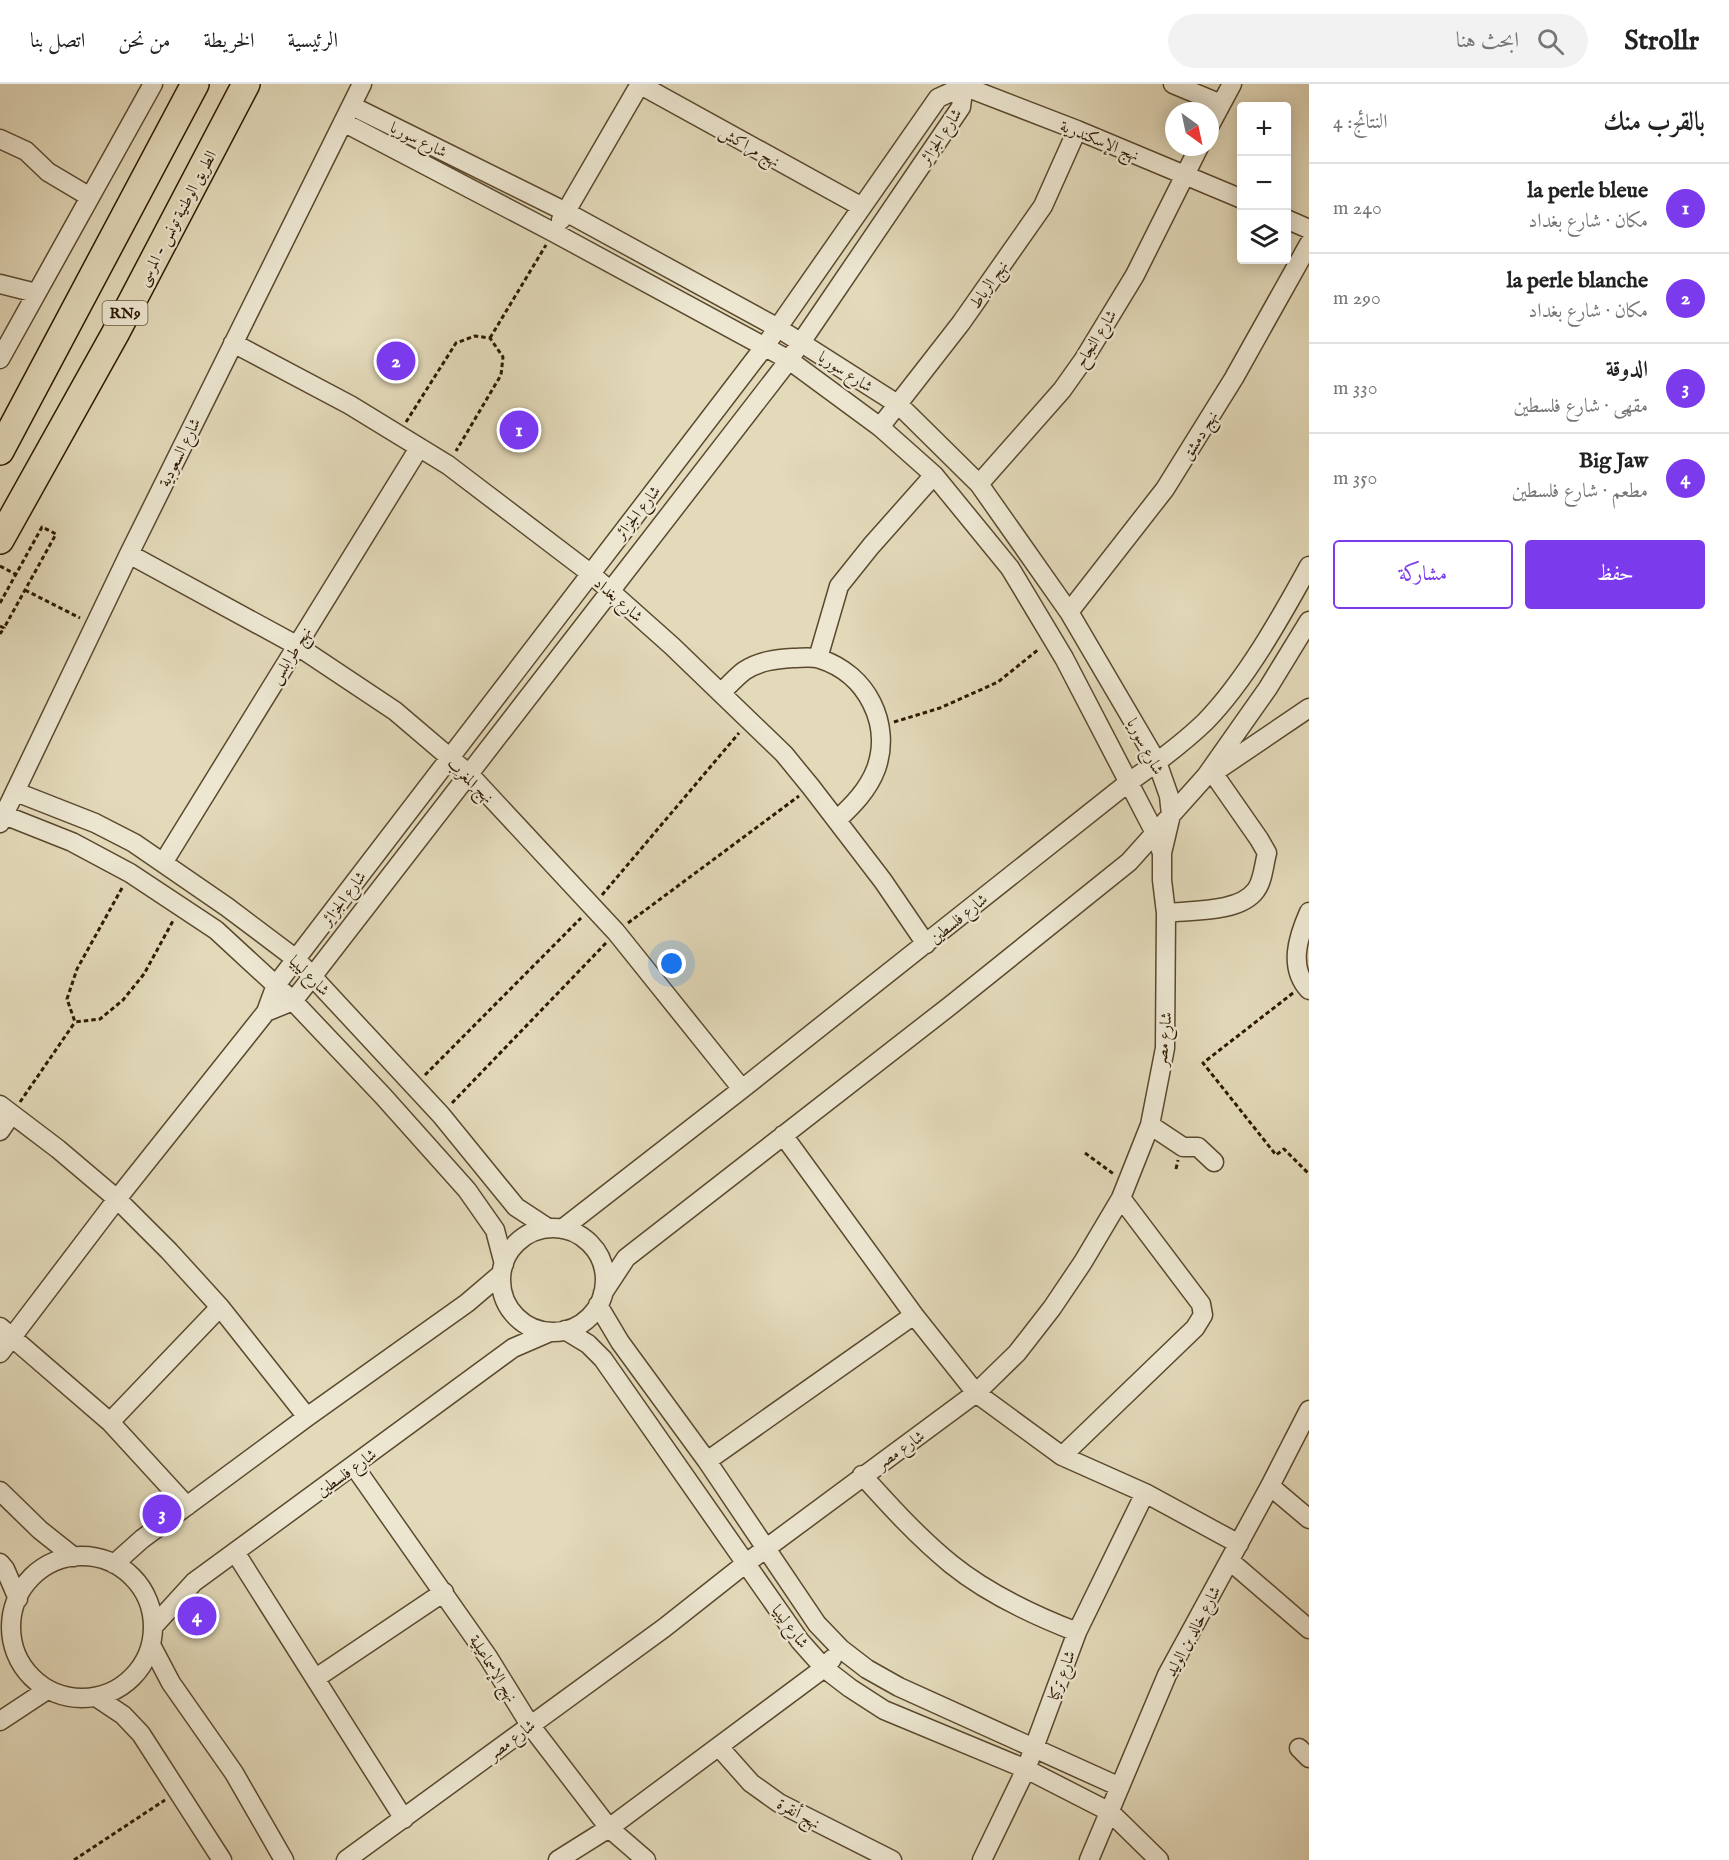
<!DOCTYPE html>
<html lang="ar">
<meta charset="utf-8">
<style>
body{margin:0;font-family:"IM FELL English",Amiri,serif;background:#f2f2f2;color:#222;direction:rtl}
.controls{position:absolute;right:18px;top:18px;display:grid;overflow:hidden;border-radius:6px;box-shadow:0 3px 15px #0003}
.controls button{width:54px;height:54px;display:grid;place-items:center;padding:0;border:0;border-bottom:2px solid #e0e0e0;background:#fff;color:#222;font:30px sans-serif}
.compass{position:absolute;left:1165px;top:18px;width:54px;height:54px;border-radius:50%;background:#fff;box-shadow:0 3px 15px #0003;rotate:147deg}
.you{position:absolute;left:672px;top:880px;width:21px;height:21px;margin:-15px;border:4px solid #fff;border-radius:50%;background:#1a73e8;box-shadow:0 0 0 9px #1a73e833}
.badge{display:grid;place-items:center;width:39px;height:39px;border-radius:50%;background:#7c3aed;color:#fff;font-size:20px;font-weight:700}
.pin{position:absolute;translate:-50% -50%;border:3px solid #fff;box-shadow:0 2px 6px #0006}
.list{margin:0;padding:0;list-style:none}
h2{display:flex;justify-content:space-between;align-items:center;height:78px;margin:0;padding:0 24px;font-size:26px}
h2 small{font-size:20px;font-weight:400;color:#767676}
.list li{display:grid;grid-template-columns:39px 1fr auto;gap:18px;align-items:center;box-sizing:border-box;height:90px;padding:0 24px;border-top:2px solid #e0e0e0}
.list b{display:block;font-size:22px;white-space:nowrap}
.list p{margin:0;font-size:20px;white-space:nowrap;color:#767676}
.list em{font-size:20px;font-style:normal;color:#767676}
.actions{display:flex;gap:12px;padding:18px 24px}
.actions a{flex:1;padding:14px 0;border:2px solid #7c3aed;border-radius:6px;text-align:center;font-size:21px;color:#7c3aed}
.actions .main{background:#7c3aed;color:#fff}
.icon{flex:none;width:33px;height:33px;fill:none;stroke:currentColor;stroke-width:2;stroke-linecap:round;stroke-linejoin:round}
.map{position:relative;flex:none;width:1309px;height:1776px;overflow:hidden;direction:ltr}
header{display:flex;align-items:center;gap:36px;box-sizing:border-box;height:84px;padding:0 30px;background:#fff;border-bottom:2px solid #e0e0e0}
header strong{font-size:28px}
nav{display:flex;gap:33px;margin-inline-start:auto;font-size:21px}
.search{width:420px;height:54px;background:#f2f2f2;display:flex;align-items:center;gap:15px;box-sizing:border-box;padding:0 21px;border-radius:33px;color:#767676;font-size:22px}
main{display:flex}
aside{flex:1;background:#fff}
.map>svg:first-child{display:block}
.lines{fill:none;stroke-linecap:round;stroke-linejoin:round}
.minor-casing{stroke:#5a492e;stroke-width:21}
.highway-casing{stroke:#2d1900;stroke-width:30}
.path{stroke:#2d1900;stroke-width:3;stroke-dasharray:4.5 3;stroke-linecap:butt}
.minor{stroke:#ede7d2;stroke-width:18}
.highway{stroke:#e3daba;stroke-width:27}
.labels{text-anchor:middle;stroke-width:4.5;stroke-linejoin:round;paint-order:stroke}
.shield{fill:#ede7d2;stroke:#67573f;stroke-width:1.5}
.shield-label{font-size:15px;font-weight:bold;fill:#2d1900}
.street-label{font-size:16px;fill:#2d1900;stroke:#ede7d2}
</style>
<header>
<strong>Strollr</strong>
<div class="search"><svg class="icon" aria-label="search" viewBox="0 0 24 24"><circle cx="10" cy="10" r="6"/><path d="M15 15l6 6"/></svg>ابحث هنا</div>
<nav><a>الرئيسية</a><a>الخريطة</a><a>من نحن</a><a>اتصل بنا</a></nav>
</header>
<main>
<aside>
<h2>بالقرب منك<small>النتائج: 4</small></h2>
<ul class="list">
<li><span class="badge">1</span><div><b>la perle bleue</b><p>مكان · شارع بغداد</p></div><em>240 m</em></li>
<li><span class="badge">2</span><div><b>la perle blanche</b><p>مكان · شارع بغداد</p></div><em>290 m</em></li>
<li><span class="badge">3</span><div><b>الدوقة</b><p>مقهى · شارع فلسطين</p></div><em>330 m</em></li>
<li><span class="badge">4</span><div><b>Big Jaw</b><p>مطعم · شارع فلسطين</p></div><em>350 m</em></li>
</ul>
<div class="actions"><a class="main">حفظ</a><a>مشاركة</a></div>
</aside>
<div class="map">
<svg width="1309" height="1776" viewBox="0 0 1309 1776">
<rect width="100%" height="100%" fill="#e3daba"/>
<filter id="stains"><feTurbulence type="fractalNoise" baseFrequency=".00333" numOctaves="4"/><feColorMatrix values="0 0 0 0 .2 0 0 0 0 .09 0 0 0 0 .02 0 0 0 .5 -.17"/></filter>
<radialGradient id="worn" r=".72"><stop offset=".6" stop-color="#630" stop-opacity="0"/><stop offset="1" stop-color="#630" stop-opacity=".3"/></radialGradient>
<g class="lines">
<defs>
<path id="minor" d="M639 0 862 123
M958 0 1077 46 1242 115
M1173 0 1221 20
M343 38 553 148 789 276 880 343 934 391 1010 484 1064 574 1155 749 1162 769
M1210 41 1232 0
M0 55 26 67 48 88 90 113
M1286 135 1309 145
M561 136 640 0
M0 200 36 209
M233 259 350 321 448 381 590 489 672 562 784 670 811 703 883 797 926 860
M0 275 153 0
M880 343 961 239 1043 122 1077 46
M979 400 1062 306 1084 275 1135 191 1199 63
M129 470 296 561 395 627 469 690 616 848 742 1005
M1069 528 1165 405 1234 294 1309 160
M818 574 839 502 871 462 934 391
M721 609C728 602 736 593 744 587 759 577 776 575 793 574 801 574 812 572 820 575 867 590 892 640 876 685 868 706 853 721 837 736
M1216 687 1309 624
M16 708 95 739 134 759 227 823 296 875 441 1031 516 1123 548 1144
M4 731 72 758 130 789 216 846 293 917 383 1012 467 1106 495 1146 504 1180
M0 739 129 470 362 0
M163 779 419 364
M1309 828C1298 853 1288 883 1309 906
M1166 829C1191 826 1240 829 1256 806 1263 797 1264 780 1267 769L1259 755 1213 689
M266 928 293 917 312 893 789 276 961 23 964 0
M0 1021 58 1065 117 1115 169 1167 220 1223 307 1333
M1150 1041 1183 1063H1198L1214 1078
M0 1047 11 1031
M783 1051 914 1231 976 1309 1062 1372 1145 1409 1239 1460
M501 1196a52 52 0 1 1 104 0a52 52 0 1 1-104 0Z
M562 1145 742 1005 1129 698C1155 680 1182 660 1205 638 1246 596 1281 533 1309 482
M603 1209 626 1174 951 921 1129 778 1206 692 1268 604 1309 537
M598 1221 620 1258 707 1377 817 1540 841 1565 867 1585 899 1603 1120 1703
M0 1243 110 1338 187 1422
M565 1246 588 1260 603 1275 800 1557 824 1584 850 1604 884 1626 1026 1685 1110 1728 1159 1776
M0 1269 117 1115 266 928 276 901 765 262 938 14 962 3
M110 1338 220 1223
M1062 1372 1195 1244 1203 1231 1201 1220 1121 1114
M707 1377 914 1231
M354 1382 488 1573 530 1641 609 1744 646 1776
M862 1391C890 1422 918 1453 951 1480 988 1510 1033 1531 1077 1548
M1270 1402 1309 1435
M0 1407 40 1446 74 1473
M235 1468 404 1735
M11 1543a71 71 0 1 1 142 0a71 71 0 1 1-142 0Z
M1230 1477 1309 1545
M0 1479 5 1485 18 1515
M114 1480 142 1455 307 1333 467 1219 501 1190
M153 1543 194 1498 235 1468 513 1264 550 1248
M151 1561 171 1599 234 1689 284 1776
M316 1594 444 1508
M96 1613 123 1631 141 1650 222 1776
M0 1637 47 1606
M719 1663 751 1699 779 1719 892 1776
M1299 1664 1309 1674
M346 1776 664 1544 745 1480 976 1309 1017 1269 1052 1224 1083 1178 1121 1114 1150 1041 1165 964 1166 829 1162 796V769L1171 731 1169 712 1157 678 1069 528 979 400 899 321 778 244 566 128 352 22
M558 1776 609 1744 824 1584 832 1575
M982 1776 1026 1685 1077 1548 1145 1409
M1089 1776 1167 1591 1270 1402 1309 1326"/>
<path id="highway" d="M0 367 195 0
M0 456 115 250 246 0"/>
</defs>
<use href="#minor" class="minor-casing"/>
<use href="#highway" class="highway-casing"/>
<path class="path" d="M490 254 546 161
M406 338 456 259 475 252 490 254 503 273 501 291 456 367
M0 482 17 491
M25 506 80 534
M0 519 42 443 56 450 4 544
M0 542 4 544 0 550
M894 638 940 624 998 598 1039 565
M122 804 77 885 67 915 75 938 100 935 123 916 144 890 174 835
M602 811 739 649
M628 839 799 712
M1293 909 1203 979 1276 1071 1284 1065 1309 1090
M425 991 581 834
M20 1018 75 938
M452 1019 606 859
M1085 1069 1115 1091
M1176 1085 1178 1076
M74 1776 165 1716"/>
<use href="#minor" class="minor"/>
<use href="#highway" class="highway"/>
</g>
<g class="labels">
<rect class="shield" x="102.5" y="217" width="45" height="24" rx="4.5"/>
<g class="shield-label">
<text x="125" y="234">RN9</text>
</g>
<g class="street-label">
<text transform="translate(940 52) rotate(-57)" y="6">شارع الجزائر</text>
<text transform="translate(419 55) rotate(26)" y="6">شارع سوريا</text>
<text transform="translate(1100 56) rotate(22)" y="6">نهج الإسكندرية</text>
<text transform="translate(750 62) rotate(29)" y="6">نهج مراكش</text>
<text transform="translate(176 134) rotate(-62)" y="6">الطريق الوطنية تونس - المرسى</text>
<text transform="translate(988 200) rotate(-55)" y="6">نهج الرباط</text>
<text transform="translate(1095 254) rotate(-58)" y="6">شارع النجاح</text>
<text transform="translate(846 287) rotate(33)" y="6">شارع سوريا</text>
<text transform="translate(1199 351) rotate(-58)" y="6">نهج دمشق</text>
<text transform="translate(179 368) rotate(-64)" y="6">شارع السعودية</text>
<text transform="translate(637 428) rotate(-52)" y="6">شارع الجزائر</text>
<text transform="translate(619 515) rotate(41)" y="6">شارع بغداد</text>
<text transform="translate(290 571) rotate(-58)" y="6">نهج طرابلس</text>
<text transform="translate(1146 662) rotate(62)" y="6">شارع سوريا</text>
<text transform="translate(471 696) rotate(44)" y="6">نهج المغرب</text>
<text transform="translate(343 814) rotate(-53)" y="6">شارع الجزائر</text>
<text transform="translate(958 834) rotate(-39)" y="6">شارع فلسطين</text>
<text transform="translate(310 891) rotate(45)" y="6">شارع ليبيا</text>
<text transform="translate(1163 955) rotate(-84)" y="6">شارع مصر</text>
<text transform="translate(900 1365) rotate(-35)" y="6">شارع مصر</text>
<text transform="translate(346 1388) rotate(-36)" y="6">شارع فلسطين</text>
<text transform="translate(791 1542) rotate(53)" y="6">شارع ليبيا</text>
<text transform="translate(1192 1547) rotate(-62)" y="6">شارع خالد بن الوليد</text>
<text transform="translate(494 1584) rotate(58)" y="6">نهج الإسماعيلية</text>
<text transform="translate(1061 1591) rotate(-70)" y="6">شارع تركيا</text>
<text transform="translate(511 1655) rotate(-37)" y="6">شارع مصر</text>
<text transform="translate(799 1729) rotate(29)" y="6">نهج أنقرة</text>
</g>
</g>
<rect width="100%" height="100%" filter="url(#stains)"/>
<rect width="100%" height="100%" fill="url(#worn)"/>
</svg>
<div class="controls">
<button>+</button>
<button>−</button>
<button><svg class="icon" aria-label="layers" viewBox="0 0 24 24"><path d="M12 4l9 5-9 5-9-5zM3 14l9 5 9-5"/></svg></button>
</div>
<svg class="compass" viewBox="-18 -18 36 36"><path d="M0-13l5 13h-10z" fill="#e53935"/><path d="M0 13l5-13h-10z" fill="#767676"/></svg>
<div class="you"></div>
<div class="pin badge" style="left:519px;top:346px">1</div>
<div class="pin badge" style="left:396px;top:277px">2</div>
<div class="pin badge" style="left:162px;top:1430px">3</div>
<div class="pin badge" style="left:197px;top:1532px">4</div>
</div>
</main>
